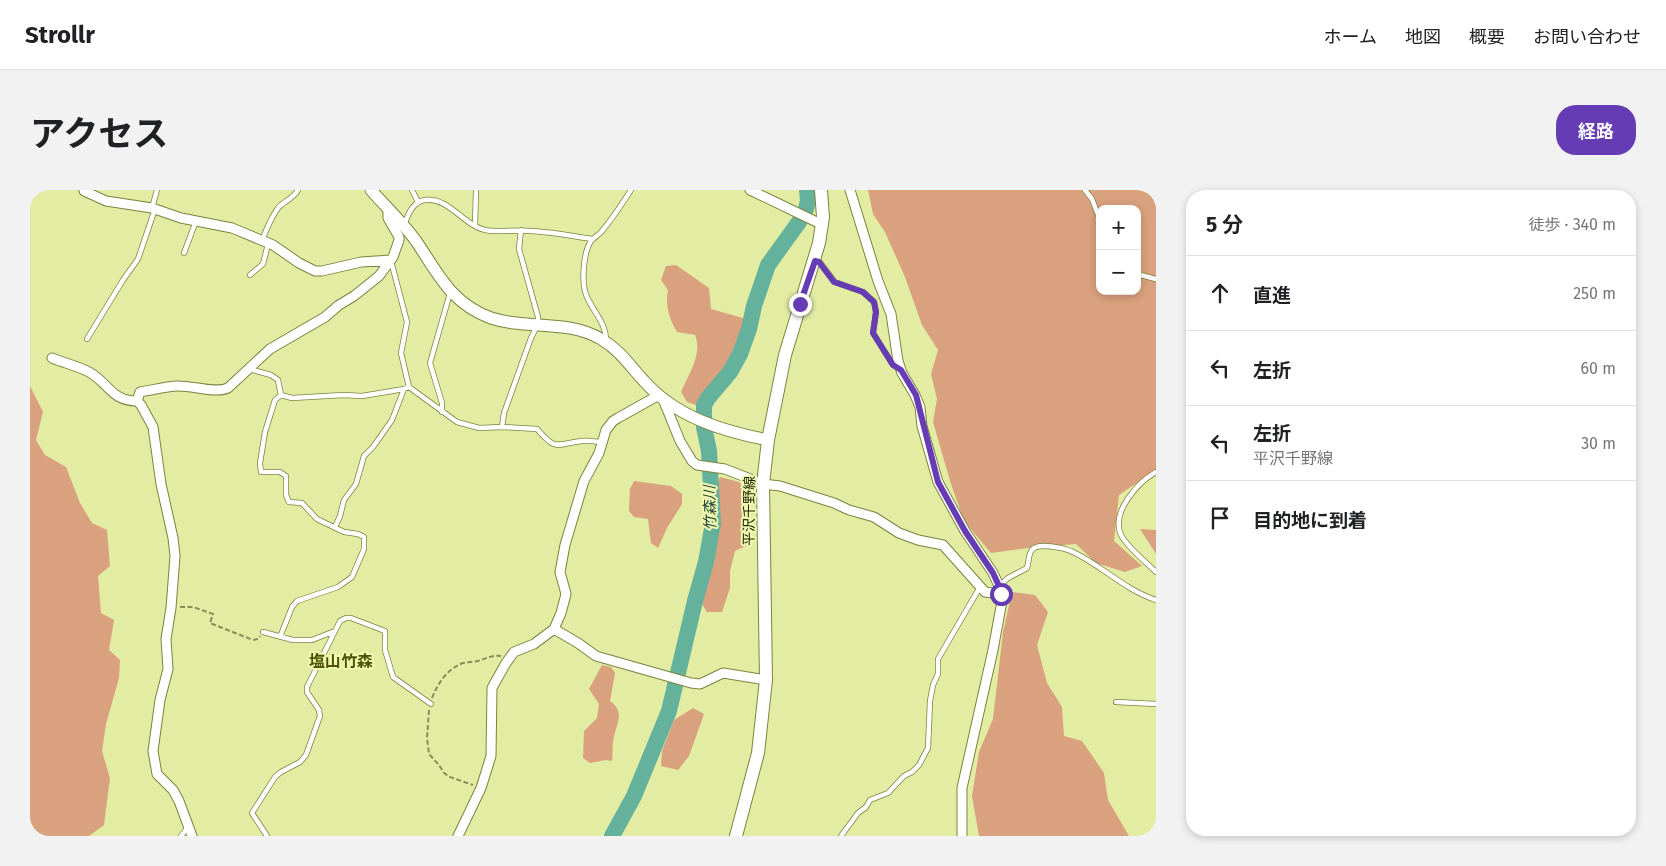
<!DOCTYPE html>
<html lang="ja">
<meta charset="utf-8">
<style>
body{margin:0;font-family:"Fira Sans","Noto Sans JP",sans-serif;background:#f2f2f2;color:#202124}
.controls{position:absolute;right:15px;top:15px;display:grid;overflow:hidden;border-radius:10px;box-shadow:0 2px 8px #0003}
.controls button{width:45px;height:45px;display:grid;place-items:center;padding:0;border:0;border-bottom:1px solid #e0e0e0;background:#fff;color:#202124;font:25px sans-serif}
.stop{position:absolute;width:15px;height:15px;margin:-11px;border:4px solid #663cb4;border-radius:50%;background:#fff}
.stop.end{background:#663cb4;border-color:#fff;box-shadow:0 1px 5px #0008}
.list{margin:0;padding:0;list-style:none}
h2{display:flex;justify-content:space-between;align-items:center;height:65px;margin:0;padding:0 20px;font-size:21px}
h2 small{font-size:16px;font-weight:400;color:#757577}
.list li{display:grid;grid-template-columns:32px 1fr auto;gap:15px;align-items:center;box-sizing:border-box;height:75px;padding:0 20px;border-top:1px solid #e0e0e0}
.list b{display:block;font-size:19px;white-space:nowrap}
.list p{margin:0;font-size:16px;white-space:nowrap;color:#757577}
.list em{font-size:16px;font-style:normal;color:#757577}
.icon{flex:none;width:28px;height:28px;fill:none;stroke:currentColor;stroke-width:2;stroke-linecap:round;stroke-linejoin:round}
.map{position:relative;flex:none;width:1126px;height:646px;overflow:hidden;border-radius:20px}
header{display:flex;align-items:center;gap:30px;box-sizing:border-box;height:70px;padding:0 25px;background:#fff;border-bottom:1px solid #e0e0e0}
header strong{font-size:24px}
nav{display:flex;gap:28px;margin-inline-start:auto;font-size:18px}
.intro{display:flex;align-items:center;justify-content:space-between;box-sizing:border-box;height:120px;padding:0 30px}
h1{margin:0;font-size:35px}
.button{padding:12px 22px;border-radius:20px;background:#663cb4;color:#fff;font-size:18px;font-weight:700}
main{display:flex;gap:30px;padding:0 30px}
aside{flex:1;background:#fff;border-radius:20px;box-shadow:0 2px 8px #0003}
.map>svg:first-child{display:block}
.forest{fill:#d9a17d;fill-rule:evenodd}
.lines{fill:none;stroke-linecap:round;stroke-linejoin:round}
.river{stroke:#64b19c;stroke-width:16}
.service-casing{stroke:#7b833e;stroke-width:6}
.minor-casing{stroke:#7b833e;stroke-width:11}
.tertiary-casing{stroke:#7b833e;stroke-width:13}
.secondary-casing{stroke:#7b833e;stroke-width:14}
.path{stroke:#878d59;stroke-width:2;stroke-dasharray:5 2.5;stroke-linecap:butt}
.service{stroke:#fff;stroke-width:4.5}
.minor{stroke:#fff;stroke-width:9}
.tertiary{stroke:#fff;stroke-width:11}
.secondary{stroke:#fff;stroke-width:12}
.route{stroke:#663cb4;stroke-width:6}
.labels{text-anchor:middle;stroke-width:4;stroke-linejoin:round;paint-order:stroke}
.street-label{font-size:14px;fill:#1c1e02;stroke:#eff9b0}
.water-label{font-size:15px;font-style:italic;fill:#1a3e35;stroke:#eff9b0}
.quarter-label{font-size:16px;font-weight:bold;fill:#4d5304;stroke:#eff9b0}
</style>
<header>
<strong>Strollr</strong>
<nav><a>ホーム</a><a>地図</a><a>概要</a><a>お問い合わせ</a></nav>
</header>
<div class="intro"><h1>アクセス</h1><a class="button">経路</a></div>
<main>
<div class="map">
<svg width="1126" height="646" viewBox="0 0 1126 646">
<rect width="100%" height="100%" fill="#e2eca3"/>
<path class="forest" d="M838 0H1126V280L1089 305 1084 351 1112 376 1095 382 1066 373 1046 354 998 358 961 363 934 331 921 294 903 232 907 209 901 184 908 160 892 135 875 87 855 42 843 24ZM1070 19H1107V101H1070Z
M646 75 679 98 681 119 713 128C719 157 684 194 666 215L657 212 651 202C658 185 673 164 665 145L647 142C639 128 635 116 638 100L631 90 636 76Z
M0 196 13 222 6 250 15 265 36 277 50 313 62 333 77 340 80 376 68 386 71 423 84 430 79 460 90 470 89 488 76 534 72 561 80 588 74 635 59 646H0Z
M690 287 709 292 717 300 720 354 705 361 700 381V398L692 422H677L670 411 682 360 688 319 685 301Z
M604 291 641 296 652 304V314L637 338 628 358 621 353 618 329 604 327 599 321 600 299Z
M1110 339 1126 340V364Z
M982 402 1005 405 1018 422 1007 455 1017 493 1032 517 1034 546 1052 551 1074 583 1078 610 1099 646H949L942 606 949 562 963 529 973 442Z
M572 475 581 477 585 483 580 511C595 522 587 532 584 547 582 554 583 563 582 571L576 570 560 573 553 568 554 541 567 528 569 514 559 499Z
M663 518 674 524 659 566 648 580 631 576 632 561 644 530Z"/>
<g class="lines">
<path class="river" d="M582 646 604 606 639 521 665 411 676 372 683 333 679 261 674 237V215L678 208 700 182 710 164 719 139 724 116 738 75 769 32 776 19 778 11 777 0"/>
<defs>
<path id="service" d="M382 0 388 12
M1055 0 1062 9 1070 30
M122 18 127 0
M374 35C378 25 382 12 395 10 419 7 433 35 455 40 470 43 486 39 501 41 522 42 542 46 562 49
M445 35 446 0
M232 51C236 40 241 28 248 18 254 11 263 9 268 0
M154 63 166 31
M361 71 377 132 371 163 379 197 427 232 449 238 472 237 507 239C527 262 525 254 552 251 558 250 566 252 572 252
M785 71H789L805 92 833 102 844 112 846 122 843 143 863 175 870 179
M1107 84 1126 89
M220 85 233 74 238 54
M57 149 93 90 108 69 125 19
M576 152C577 134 564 123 557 107 551 94 553 63 561 51 564 47 569 45 572 41 583 28 592 14 601 0
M219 179 241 185 248 190 251 205 262 208 313 205 332 206 374 199 379 197
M412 222V213L400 173 420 103
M472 237 474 223 501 148 508 134V127L489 59 491 40
M1126 282C1107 293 1081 322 1091 345 1097 357 1116 372 1126 382
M305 337 310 326 314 310 326 294 334 266 343 257 362 230 374 199
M969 396 978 388 997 378C999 373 998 364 1002 360 1007 352 1035 358 1043 362 1071 375 1095 400 1126 410
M233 442 263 450H282L305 441
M250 447 262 417 267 411 308 397 322 387 334 359V347L328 344 314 342 287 329 272 313 259 312 256 305V286L250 282H231L230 273 235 242 245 210 251 205
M1086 512 1126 514
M151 646 158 637
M237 646 222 623 245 587 251 582 270 572 276 565 290 526 289 520 277 502V497L310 431 316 428H321L355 441V460L363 487 401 514
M811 646 828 623 836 617 840 610 858 603 874 586 882 582 889 575 898 558 900 511 903 495 908 484V469L950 397"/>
<path id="minor" d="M720 0 793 35
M820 0 848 91 861 124 868 171 872 183 885 205 890 217 892 236 908 292 935 341 963 383 969 396 972 411 963 460 932 598V646
M54 1 76 11 122 18 151 28 202 38 243 55 269 73 285 81H292L331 72 361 70
M22 168C34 173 48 176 59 182 79 193 81 211 107 211
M633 209 650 251 662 271 667 275 695 279 733 294 750 296 804 313 819 320 844 327 869 343 888 350 913 355 955 402 971 404
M524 439 548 453 566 466 661 493 670 494 693 483 736 490
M162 646 149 611 143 600 127 584 123 561 130 510 138 479 136 449 141 418 145 366 143 348 131 294 123 237 111 215 107 211 110 202C122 200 134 197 146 196 162 195 185 204 198 198L240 159 295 127 309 115 324 106 349 86 363 67 369 50V47L358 28V19
M428 646 451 598 461 566 462 498 476 473 484 462 504 454 524 439 531 423 536 404 530 382 535 355 554 291 569 263 576 240 583 231 588 228 629 205"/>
<path id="tertiary" d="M341 0C356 17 373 33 386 51 408 83 421 114 461 128 497 140 537 129 571 149 590 160 600 176 614 191 646 227 692 241 738 250"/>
<path id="secondary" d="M706 646 728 563 736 490 733 294 738 250 755 165 789 53 793 27 791 0"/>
</defs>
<use href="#service" class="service-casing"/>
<use href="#minor" class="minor-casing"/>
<use href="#tertiary" class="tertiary-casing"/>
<use href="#secondary" class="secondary-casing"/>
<path class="path" d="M150 417H163L183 424 180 433 223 450 228 449 230 446
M402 508C408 493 417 479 433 473 438 472 443 472 448 471 457 468 462 465 471 466
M399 520 397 548 399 564 409 575 414 583 420 587 443 595"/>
<use href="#service" class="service"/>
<use href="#minor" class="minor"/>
<use href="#tertiary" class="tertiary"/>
<use href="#secondary" class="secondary"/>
</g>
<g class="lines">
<path class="route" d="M770 114 785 71 789 72 804 92 833 102 844 112 846 122 843 143 863 175 871 180 886 205 908 292 935 341 963 383 969 396 971 404"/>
</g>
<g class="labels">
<g class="street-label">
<text transform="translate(719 321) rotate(-89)" y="5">平沢千野線</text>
</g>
<g class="water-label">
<text transform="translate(680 318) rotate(-91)" y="5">竹森川</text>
</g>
<g class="quarter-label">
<text x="311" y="477">塩山竹森</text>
</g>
</g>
</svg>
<div class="controls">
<button>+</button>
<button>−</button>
</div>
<div class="stop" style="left:971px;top:404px"></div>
<div class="stop end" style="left:770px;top:114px"></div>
</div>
<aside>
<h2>5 分<small>徒歩 · 340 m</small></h2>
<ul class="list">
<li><svg class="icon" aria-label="ahead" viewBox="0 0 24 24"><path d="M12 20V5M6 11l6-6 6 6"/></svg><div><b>直進</b></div><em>250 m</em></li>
<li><svg class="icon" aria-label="left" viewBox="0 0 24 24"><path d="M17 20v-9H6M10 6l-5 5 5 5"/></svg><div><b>左折</b></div><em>60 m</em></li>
<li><svg class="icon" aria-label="left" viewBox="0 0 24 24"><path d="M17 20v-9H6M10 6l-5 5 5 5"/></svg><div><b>左折</b><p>平沢千野線</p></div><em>30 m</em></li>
<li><svg class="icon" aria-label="arrive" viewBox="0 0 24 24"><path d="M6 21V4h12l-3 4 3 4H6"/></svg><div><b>目的地に到着</b></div></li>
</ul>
</aside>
</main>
